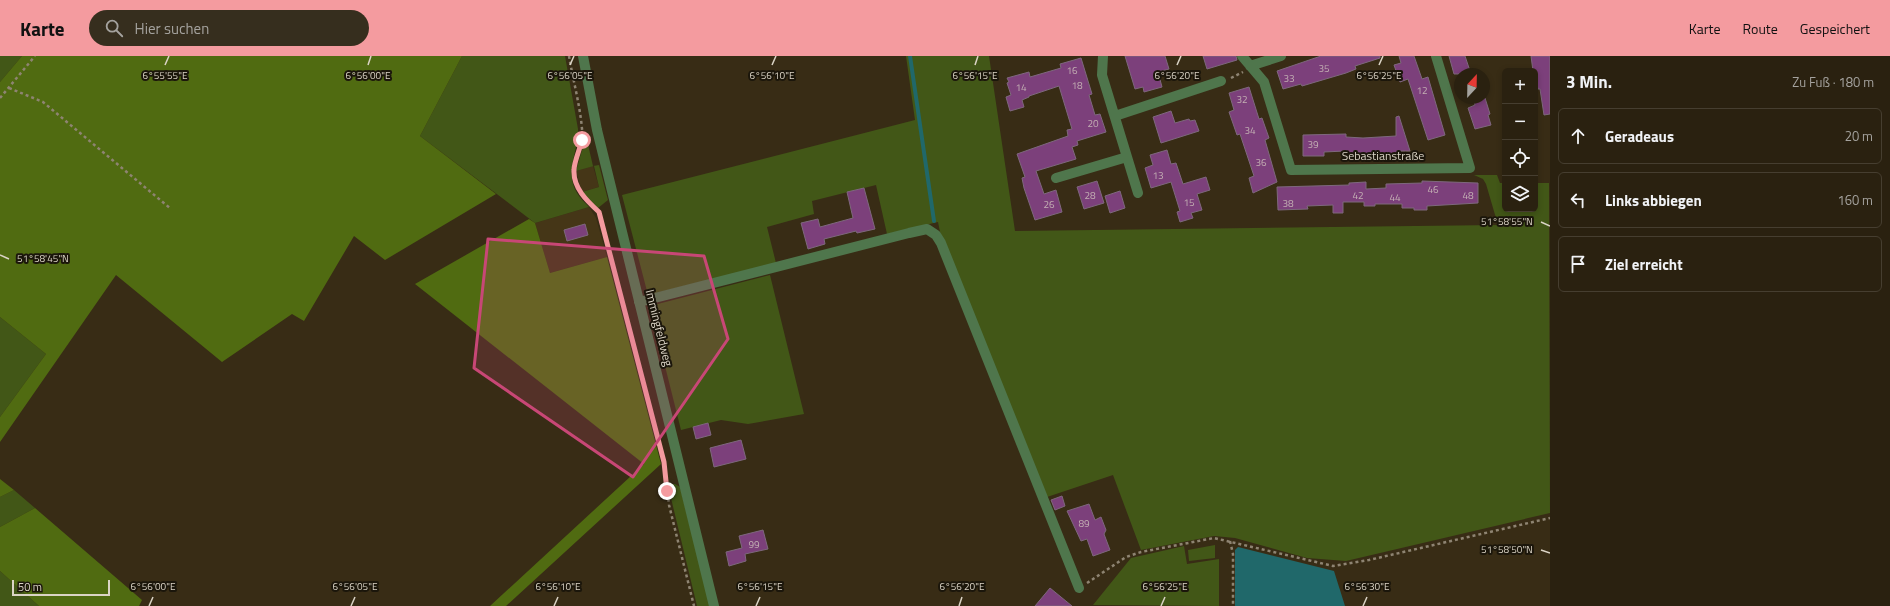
<!DOCTYPE html>
<html lang="de">
<meta charset="utf-8">
<style>
body{margin:0;font-family:"Titillium Web",sans-serif;background:#362e1e;color:#f1f3f6}
.controls{position:absolute;right:12px;top:12px;display:grid;overflow:hidden;border-radius:6px;box-shadow:0 2px 6px #0003}
.controls button{width:36px;height:36px;display:grid;place-items:center;padding:0;border:0;border-bottom:1px solid #463e30;background:#2a2110;color:#f1f3f6;font:20px sans-serif}
.compass{position:absolute;left:1454px;top:12px;width:36px;height:36px;border-radius:50%;background:#2a2110;box-shadow:0 2px 6px #0003;rotate:22deg}
.scale{position:absolute;left:12px;bottom:10px;width:98px;box-sizing:border-box;padding-left:4px;border:2px solid #dbd4c6;border-top:0;font-size:11px;line-height:14px;white-space:nowrap;color:#dbd4c6;-webkit-text-stroke:3px #1b160b;paint-order:stroke}
.stop{position:absolute;width:12px;height:12px;margin:-9px;border:3px solid #f49b9f;border-radius:50%;background:#fff}
.stop.end{background:#f49b9f;border-color:#fff;box-shadow:0 1px 4px #0008}
.list{margin:0;padding:0;list-style:none}
h2{display:flex;justify-content:space-between;align-items:center;height:52px;margin:0;padding:0 16px;font-size:17px}
h2 small{font-size:13px;font-weight:400;color:#a5a39f}
.list li{display:grid;grid-template-columns:26px 1fr auto;gap:12px;align-items:center;box-sizing:border-box;height:56px;margin:0 8px 8px;padding:0 8px;border:1px solid #463e30;border-radius:6px}
.list b{display:block;font-size:15px;white-space:nowrap}
.list em{font-size:13px;font-style:normal;color:#a5a39f}
.icon{flex:none;width:22px;height:22px;fill:none;stroke:currentColor;stroke-width:2;stroke-linecap:round;stroke-linejoin:round}
.map{position:relative;flex:none;width:1550px;height:550px;overflow:hidden}
header{display:flex;align-items:center;gap:24px;box-sizing:border-box;height:56px;padding:0 20px;background:#f49b9f;color:#111}
header strong{font-size:19px}
nav{display:flex;gap:22px;margin-inline-start:auto;font-size:14px}
.search{width:280px;height:36px;background:#362e1e;display:flex;align-items:center;gap:10px;box-sizing:border-box;padding:0 14px;border-radius:22px;color:#a5a39f;font-size:15px}
main{display:flex}
aside{flex:1;background:#2a2110}
.map>svg:first-child{display:block}
.built{fill:#453617}
.green{fill:#425717}
.forest{fill:#506b11}
.water{fill:#20686a}
.lines{fill:none;stroke-linecap:round;stroke-linejoin:round}
.stream{stroke:#20686a;stroke-width:4}
.building{fill:#7c407b;stroke:#7e687d}
.path{stroke:#8e8472;stroke-width:2.5;stroke-dasharray:3 3;stroke-linecap:butt}
.minor{stroke:#4f764c;stroke-width:10}
.route{stroke:#f49b9f;stroke-width:5}
.marked{fill:#c84776;fill-opacity:0.2;stroke:#c84776;stroke-width:3;stroke-linejoin:round}
.ticks{fill:none;stroke:#dbd4c6;stroke-width:1.5}
.labels{text-anchor:middle;stroke-width:4;stroke-linejoin:round;paint-order:stroke}
.number-label{font-size:10px;fill:#c3afb3}
.street-label{font-size:12px;fill:#dbd4c6;stroke:#1b160b}
.ticks-label{font-size:10px;text-anchor:middle;fill:#dbd4c6;stroke:#1b160b;stroke-width:4;stroke-linejoin:round;paint-order:stroke}
</style>
<header>
<strong>Karte</strong>
<div class="search"><svg class="icon" aria-label="search" viewBox="0 0 24 24"><circle cx="10" cy="10" r="6"/><path d="M15 15l6 6"/></svg>Hier suchen</div>
<nav><a>Karte</a><a>Route</a><a>Gespeichert</a></nav>
</header>
<main>
<div class="map">
<svg width="1550" height="550" viewBox="0 0 1550 550">
<rect width="100%" height="100%" fill="#382c15"/>
<path class="built" d="M593 110 599 131 582 136 576 115Z
M589 151 596 162 607 201 550 217 535 167Z"/>
<path class="green" d="M0 0H22L0 26Z
M462 0H565L578 73C579 94 564 116 577 137 580 142 585 147 589 151L535 167 420 80Z
M906 0H989L1015 175 1498 169 1486 128 1483 123 1474 119H1497L1500 127H1505V153H1535V127H1549L1550 457 1346 505 1307 502 1235 482 1214 480 1141 494 1113 419 1047 441 940 176 938 166 887 178 876 129 812 145 814 158 767 171 776 207 648 239 622 139 915 64Z
M586 80 593 110 599 109 608 144 598 152 582 136 599 131 594 110 576 115Z
M770 219 804 358 748 368 721 364 681 374 650 250Z
M0 261 46 298 0 361Z
M669 428H675L680 431 710 550H697L670 438Z
M14 434 35 452 0 471V441Z
M1215 489V502L1189 505 1188 494Z
M1184 490 1187 508 1219 503V550L1093 549 1131 502Z
M0 515 39 550H0Z"/>
<path class="forest" d="M22 0H462L420 80 496 138 385 204 354 180 304 265 292 258 222 306 116 219 0 386V361L46 298 0 261V26Z
M529 163 535 167 550 217 607 201 661 408 506 550H490L644 408 415 228Z
M0 423 14 434 0 441Z
M35 452 142 544 139 550H39L0 515V471Z"/>
<path class="water" d="M1238 491 1334 515 1345 550H1235V494Z"/>
<g class="lines">
<path class="stream" d="M910 0 934 165"/>
</g>
<path class="building" d="M1125 0H1165L1169 13 1158 16 1162 31 1144 36 1143 31 1135 33Z
M1203 0H1236L1237 4 1207 13Z
M1321 0H1380V2L1355 10 1356 13 1346 17 1302 30 1301 28 1283 33 1277 15Z
M1399 0H1414L1422 23 1428 21 1445 79 1428 84 1408 23 1400 26 1394 9 1401 7Z
M1449 0H1465L1471 18H1454Z
M1531 0H1550V58L1544 59 1540 33H1538L1535 15H1533Z
M1081 2 1092 38 1089 39 1095 59 1100 58 1106 76 1077 85 1078 89 1072 91 1076 103 1036 115 1044 138 1056 134 1062 156 1035 164 1024 132 1022 122 1025 121 1017 98 1068 80 1067 74 1072 73 1059 30 1029 40V41L1022 44 1024 51 1010 55 1006 41 1011 39 1007 27 1009 26 1007 22 1029 16 1030 21 1061 12 1060 8Z
M1249 31 1259 63 1262 62 1269 82 1265 84 1277 126 1253 137 1249 122 1254 120 1240 78 1237 79 1229 56 1234 54 1229 37Z
M1473 42H1485L1490 58 1488 59 1491 69 1475 73 1468 52 1475 49Z
M1171 55 1175 67 1189 63 1190 65 1195 64 1199 75 1161 87 1153 61Z
M1399 60 1410 95H1397V100L1345 101V95L1324 96V100H1303V79L1346 78V81L1363 82 1396 80V61Z
M1167 94 1171 108 1176 107 1183 128 1206 121 1210 134 1197 138 1202 154 1191 157 1193 162 1180 166 1177 156 1180 155 1171 126 1151 132 1145 112 1153 109 1150 99Z
M1097 125 1104 147 1084 153 1077 131Z
M1422 125 1478 127V147L1427 150V154H1414V152H1402V148H1375V150H1364V146H1343V157H1333V149L1307 150 1308 153 1278 154 1277 131 1349 129V127L1366 126V133L1386 132V128L1422 127Z
M864 132 875 173 857 177 856 175 824 183 825 188 808 193 801 167 818 163 820 171 853 162 847 136Z
M1120 135 1125 152 1110 157 1105 140Z
M585 168 588 179 567 185 564 174Z
M708 367 711 379 696 383 693 371Z
M741 384 746 403 714 411 710 392Z
M1062 440 1065 450 1055 454 1051 444Z
M1089 448 1095 464 1101 461 1106 474 1104 478 1110 494 1093 500 1087 483 1081 485 1067 455Z
M763 474 768 493 745 498 746 505 729 510 726 496 742 492 739 480Z
M1050 532 1072 550H1035Z"/>
<g class="lines">
<path class="path" d="M569 0C573 24 580 49 582 73 584 87 577 99 574 113 571 130 588 146 599 157L664 406 669 449 694 550
M1231 22 1243 16
M9 32 43 46 171 153
M0 42 35 0
M1230 485 1233 498V550
M1087 527 1126 501 1141 496 1214 482 1333 510 1369 504 1550 462"/>
<path class="minor" d="M583 0 597 74 714 550
M1103 0 1102 19 1138 137
M1242 0 1264 26 1291 114 1470 112 1436 0
M1250 10 1281 0
M1115 60 1221 25
M1056 122 1127 101
M639 246 909 177 927 173 936 179 941 187 1079 532"/>
</g>
<g class="lines">
<path class="route" d="M582 84C580 93 574 106 574 114 573 132 587 145 599 156L664 406 667 435"/>
</g>
<path class="marked" d="M488 183 704 200 728 283 633 421 474 312Z"/>
<path class="ticks" d="M165 9 169 0M368 9 371 0M570 9 574 0M772 9 776 0M975 9 978 0M1177 9 1181 0M1379 9 1383 0M1541 166 1550 170M0 199 9 203M1541 494 1550 497M149 550 153 541M351 550 355 541M554 550 558 541M756 550 760 541M959 550 962 541M1161 550 1165 541M1363 550 1367 541"/>
<g class="labels">
<g class="number-label">
<text x="1324" y="16">35</text>
<text x="1072" y="18">16</text>
<text x="1289" y="26">33</text>
<text x="1077" y="33">18</text>
<text x="1021" y="35">14</text>
<text x="1422" y="38">12</text>
<text x="1242" y="47">32</text>
<text x="1093" y="71">20</text>
<text x="1250" y="78">34</text>
<text x="1313" y="92">39</text>
<text x="1261" y="110">36</text>
<text x="1158" y="123">13</text>
<text x="1433" y="137">46</text>
<text x="1090" y="143">28</text>
<text x="1358" y="143">42</text>
<text x="1468" y="143">48</text>
<text x="1395" y="145">44</text>
<text x="1189" y="150">15</text>
<text x="1288" y="151">38</text>
<text x="1049" y="152">26</text>
<text x="1084" y="471">89</text>
<text x="754" y="492">99</text>
</g>
<g class="street-label">
<text x="1383" y="104">Sebastianstraße</text>
<text transform="translate(659 272) rotate(76)" y="4">Immingfeldweg</text>
</g>
</g>
<g class="ticks-label">
<text x="165" y="23">6°55'55"E</text>
<text x="368" y="23">6°56'00"E</text>
<text x="570" y="23">6°56'05"E</text>
<text x="772" y="23">6°56'10"E</text>
<text x="975" y="23">6°56'15"E</text>
<text x="1177" y="23">6°56'20"E</text>
<text x="1379" y="23">6°56'25"E</text>
<text x="1507" y="169">51°58'55"N</text>
<text x="43" y="206">51°58'45"N</text>
<text x="1507" y="497">51°58'50"N</text>
<text x="153" y="534">6°56'00"E</text>
<text x="355" y="534">6°56'05"E</text>
<text x="558" y="534">6°56'10"E</text>
<text x="760" y="534">6°56'15"E</text>
<text x="962" y="534">6°56'20"E</text>
<text x="1165" y="534">6°56'25"E</text>
<text x="1367" y="534">6°56'30"E</text>
</g>
</svg>
<div class="controls">
<button>+</button>
<button>−</button>
<button><svg class="icon" aria-label="locate" viewBox="0 0 24 24"><circle cx="12" cy="12" r="6"/><path d="M12 2v4M12 18v4M2 12h4M18 12h4"/></svg></button>
<button><svg class="icon" aria-label="layers" viewBox="0 0 24 24"><path d="M12 4l9 5-9 5-9-5zM3 14l9 5 9-5"/></svg></button>
</div>
<svg class="compass" viewBox="-18 -18 36 36"><path d="M0-13l5 13h-10z" fill="#e53935"/><path d="M0 13l5-13h-10z" fill="#a5a39f"/></svg>
<div class="scale">50 m</div>
<div class="stop" style="left:582px;top:84px"></div>
<div class="stop end" style="left:667px;top:435px"></div>
</div>
<aside>
<h2>3 Min.<small>Zu Fuß · 180 m</small></h2>
<ul class="list">
<li><svg class="icon" aria-label="ahead" viewBox="0 0 24 24"><path d="M12 20V5M6 11l6-6 6 6"/></svg><div><b>Geradeaus</b></div><em>20 m</em></li>
<li><svg class="icon" aria-label="left" viewBox="0 0 24 24"><path d="M17 20v-9H6M10 6l-5 5 5 5"/></svg><div><b>Links abbiegen</b></div><em>160 m</em></li>
<li><svg class="icon" aria-label="arrive" viewBox="0 0 24 24"><path d="M6 21V4h12l-3 4 3 4H6"/></svg><div><b>Ziel erreicht</b></div></li>
</ul>
</aside>
</main>
